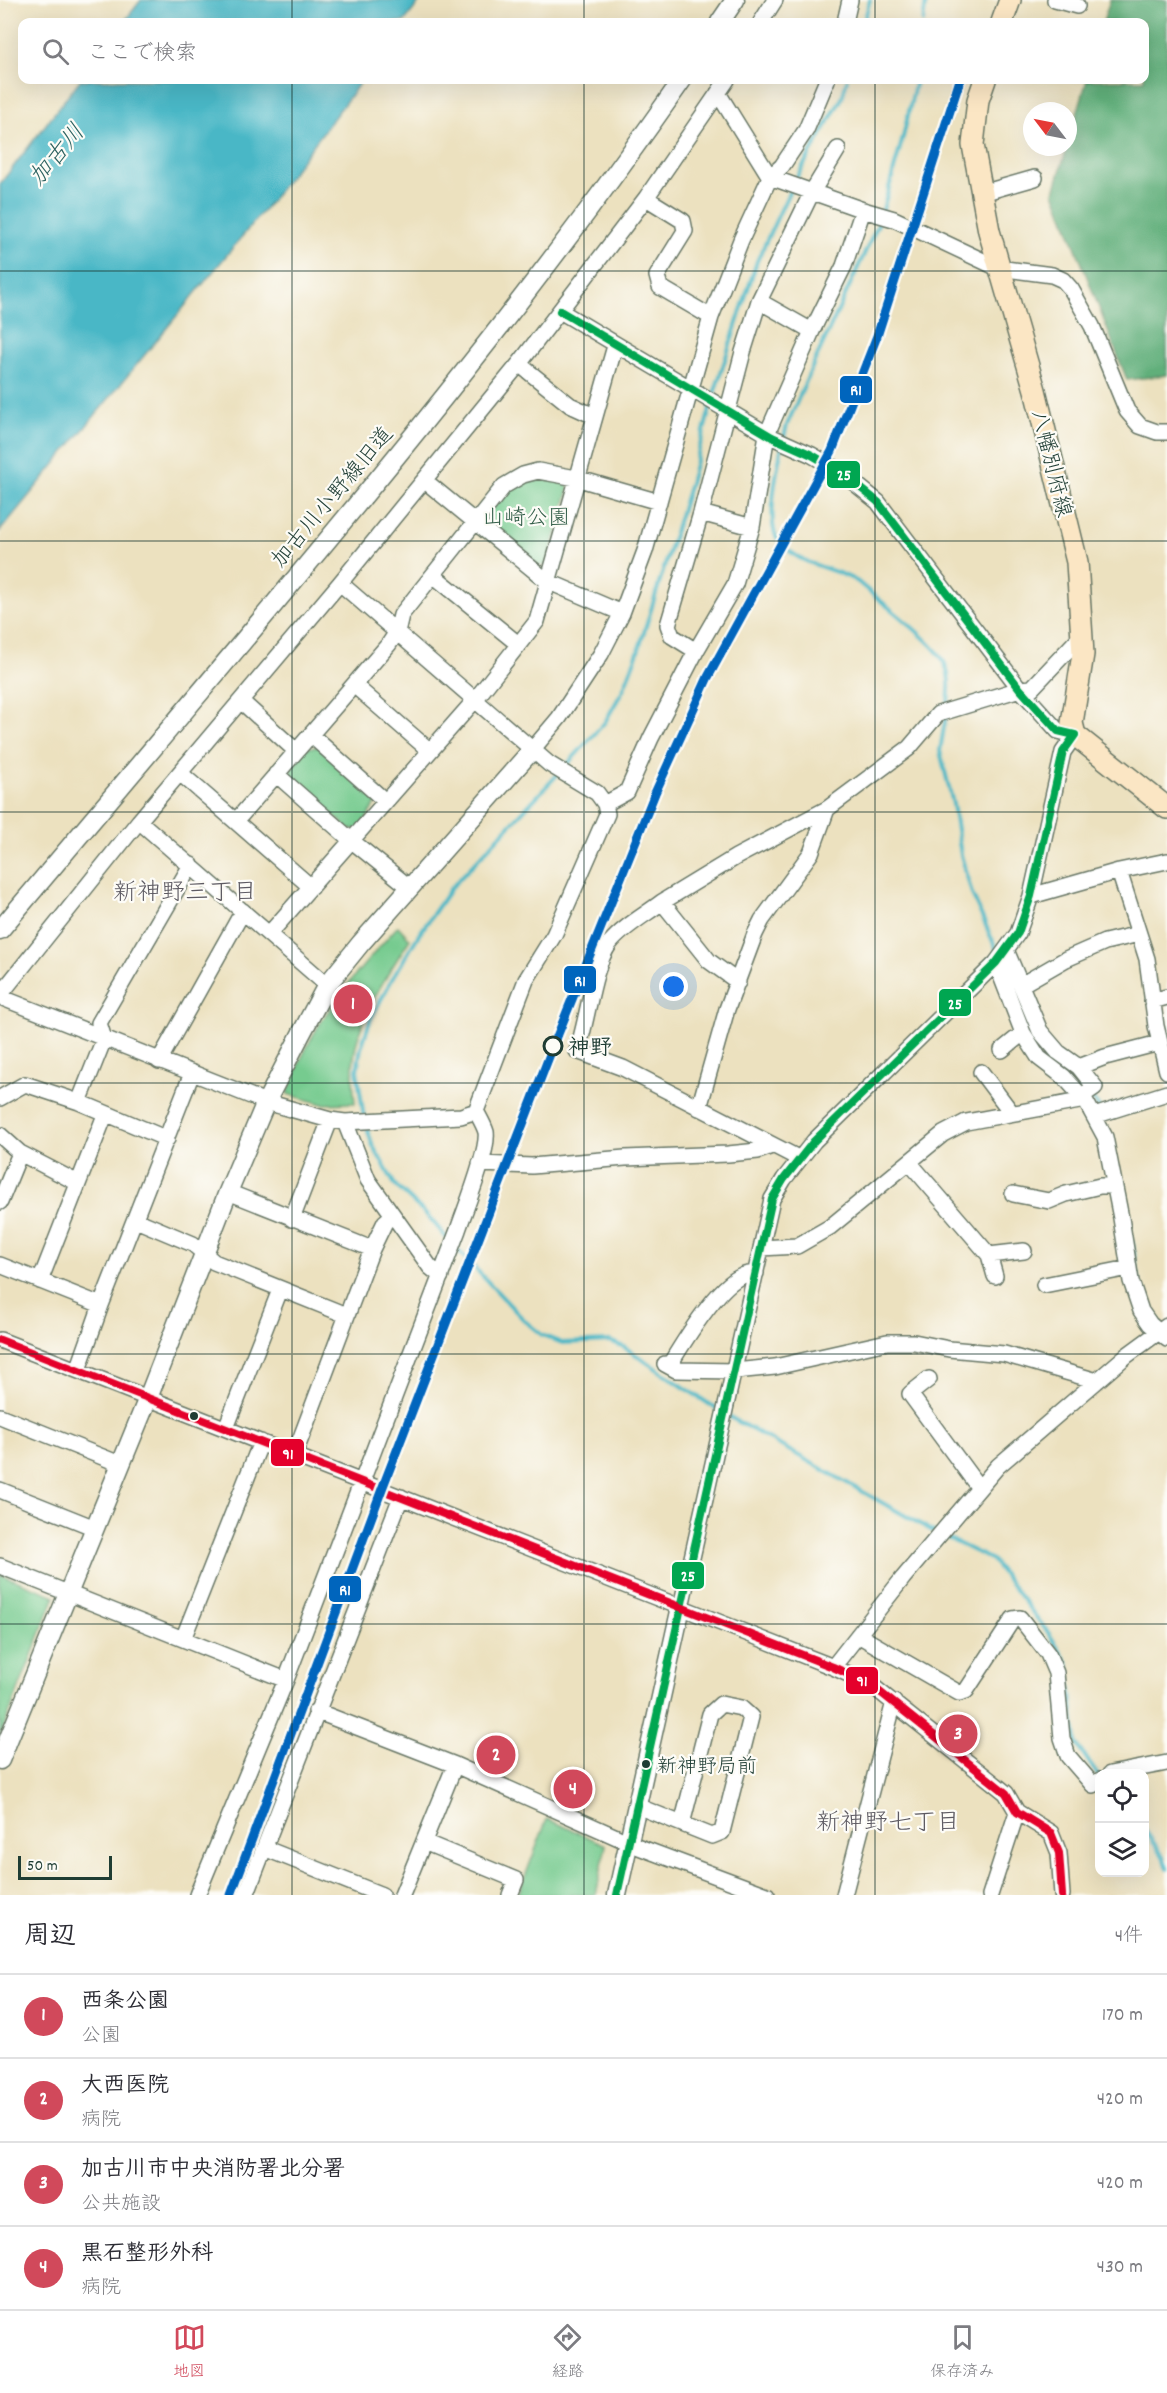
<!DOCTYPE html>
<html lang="ja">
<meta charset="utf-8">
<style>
body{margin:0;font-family:Dekko,"Klee One",sans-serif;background:#f2f2f3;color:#2b2b33}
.controls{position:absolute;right:18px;bottom:18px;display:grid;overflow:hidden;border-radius:12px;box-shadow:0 6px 24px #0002}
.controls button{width:54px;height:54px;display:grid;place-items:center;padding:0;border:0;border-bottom:2px solid #e1e1e2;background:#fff;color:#2b2b33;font:30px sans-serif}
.compass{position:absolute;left:1023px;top:102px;width:54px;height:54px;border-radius:50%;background:#fff;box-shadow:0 6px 24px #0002;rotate:302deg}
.scale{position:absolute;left:18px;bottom:15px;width:94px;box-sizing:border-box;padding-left:6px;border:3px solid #1f3d34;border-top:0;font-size:16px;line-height:21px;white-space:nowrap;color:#1f3d34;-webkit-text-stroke:4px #fdfcf7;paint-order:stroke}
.you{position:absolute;left:674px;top:987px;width:21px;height:21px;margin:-15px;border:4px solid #fff;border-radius:50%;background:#1a73e8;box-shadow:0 0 0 9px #1a73e833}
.badge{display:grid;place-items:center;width:39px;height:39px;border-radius:50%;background:#d1495b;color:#fff;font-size:20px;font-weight:700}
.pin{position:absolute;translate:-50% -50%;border:3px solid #fff;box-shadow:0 2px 6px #0006}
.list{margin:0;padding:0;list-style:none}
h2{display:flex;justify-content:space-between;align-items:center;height:78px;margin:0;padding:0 24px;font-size:26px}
h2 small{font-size:20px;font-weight:400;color:#7c7c81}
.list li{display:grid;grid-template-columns:39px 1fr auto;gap:18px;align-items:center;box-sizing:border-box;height:84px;padding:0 24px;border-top:2px solid #e1e1e2}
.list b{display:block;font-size:22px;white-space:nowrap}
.list p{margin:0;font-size:20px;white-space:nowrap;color:#7c7c81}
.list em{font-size:20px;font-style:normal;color:#7c7c81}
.icon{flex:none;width:33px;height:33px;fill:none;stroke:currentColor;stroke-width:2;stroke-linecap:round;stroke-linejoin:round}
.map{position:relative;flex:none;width:1167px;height:1895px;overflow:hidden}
.search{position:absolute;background:#fff;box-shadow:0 6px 24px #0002;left:18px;right:18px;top:18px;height:66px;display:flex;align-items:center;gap:15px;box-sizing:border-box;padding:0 21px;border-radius:12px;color:#7c7c81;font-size:22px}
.sheet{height:414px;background:#fff}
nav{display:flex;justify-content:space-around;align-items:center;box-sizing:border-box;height:84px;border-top:2px solid #e1e1e2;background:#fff;font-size:16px;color:#7c7c81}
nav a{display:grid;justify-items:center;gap:3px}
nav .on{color:#d1495b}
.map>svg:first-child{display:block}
.green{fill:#76cb8f;stroke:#4a8462;stroke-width:1.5}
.forest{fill:#60af7a;stroke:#407657;stroke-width:1.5}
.water{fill:#4ab7c6;stroke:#347a7d;stroke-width:1.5}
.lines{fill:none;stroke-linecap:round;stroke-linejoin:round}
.stream{stroke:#4ab7c6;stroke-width:4}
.minor-casing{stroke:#677665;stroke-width:18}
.tertiary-casing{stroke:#677665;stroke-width:21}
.secondary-casing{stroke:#677665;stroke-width:24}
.minor{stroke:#fff;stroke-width:15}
.tertiary{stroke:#fff;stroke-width:18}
.secondary{stroke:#fbe6c4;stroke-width:21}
.bus-1-casing{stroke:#fdfcf7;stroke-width:12}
.bus-2-casing{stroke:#fdfcf7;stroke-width:12}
.bus-1{stroke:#00a651;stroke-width:8}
.bus-2{stroke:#e4002b;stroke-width:8}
.rail-1-casing{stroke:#fdfcf7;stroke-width:14}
.rail-1{stroke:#0065bd;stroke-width:9}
.grid{fill:none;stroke:#1f3d34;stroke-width:1.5;stroke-opacity:0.55}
.stop-dot{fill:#fdfcf7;stroke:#1f3d34;stroke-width:3}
.bus-dot{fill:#1f3d34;stroke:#fdfcf7;stroke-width:2}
.labels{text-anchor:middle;stroke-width:4.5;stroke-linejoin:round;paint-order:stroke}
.bus-label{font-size:20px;fill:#1f3d34;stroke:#fdfcf7;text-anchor:start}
.street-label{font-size:22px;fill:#1f3d34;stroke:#fdfcf7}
.park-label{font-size:22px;fill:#35604b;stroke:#fdfcf7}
.stop-label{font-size:22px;font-weight:bold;fill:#1f3d34;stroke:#fdfcf7;text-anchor:start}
.water-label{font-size:24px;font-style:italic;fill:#2c6260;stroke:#fdfcf7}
.neighbourhood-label{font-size:24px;fill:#5e5b63;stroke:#fdfcf7}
.line-badge{stroke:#fdfcf7;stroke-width:2}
.badge-label{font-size:16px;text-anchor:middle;font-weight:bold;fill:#fff}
</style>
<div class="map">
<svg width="1167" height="1895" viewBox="0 0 1167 1895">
<rect width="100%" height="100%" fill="#fdfcf7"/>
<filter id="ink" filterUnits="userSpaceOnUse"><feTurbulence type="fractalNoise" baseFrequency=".0167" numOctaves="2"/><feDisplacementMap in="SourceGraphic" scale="12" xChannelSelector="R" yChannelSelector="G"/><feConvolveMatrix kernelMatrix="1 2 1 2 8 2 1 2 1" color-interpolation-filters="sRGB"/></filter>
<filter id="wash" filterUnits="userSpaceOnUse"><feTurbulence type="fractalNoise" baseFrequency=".008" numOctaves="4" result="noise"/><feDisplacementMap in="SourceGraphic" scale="24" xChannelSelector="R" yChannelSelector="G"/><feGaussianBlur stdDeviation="1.35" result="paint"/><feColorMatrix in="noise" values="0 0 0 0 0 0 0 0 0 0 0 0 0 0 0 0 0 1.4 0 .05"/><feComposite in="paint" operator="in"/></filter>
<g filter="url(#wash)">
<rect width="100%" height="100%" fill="#ece1bf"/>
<path class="green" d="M524 478 565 479 569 489 547 565 538 566 487 525 485 515 509 486Z
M320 746 379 798 360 829 350 830 291 777 292 768 305 748Z
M398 926 410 939C386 977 356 1019 353 1066 352 1078 354 1091 355 1103L322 1104 287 1094C292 1081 297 1067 303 1055 325 1007 363 965 398 926Z
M0 1574 55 1596 0 1737Z
M547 1819 606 1845 596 1895H518Z"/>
<path class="forest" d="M1110 0H1167V375L1127 380 1054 192 1087 80H1144V22H1103Z"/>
<path class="water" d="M141 0H421L404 22H124Z
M80 80H362L272 200 0 531V184Z"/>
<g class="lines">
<path class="stream" d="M864 22 870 0
M923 22 926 0
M794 182 842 98 847 80
M882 213 903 137 916 80
M713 397 757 261 791 188
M784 437 787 425 813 365 880 220
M782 445C778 465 766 520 777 538 783 547 796 557 806 561 824 569 842 572 858 582 877 599 935 642 944 662 951 676 950 692 947 708
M946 715 940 751 953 804 961 855 972 894 998 953
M564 768 605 722 623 690 638 652 690 483 711 405
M1026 1021 1033 1036
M1055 1061 1078 1082
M1091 1097 1101 1110
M364 1118 357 1070 361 1048 371 1018 390 983 418 936 451 888 558 774
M366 1125 372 1144 395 1185 429 1217 450 1242
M1132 1242 1139 1282
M455 1247 526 1322 542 1335 562 1343 610 1341 624 1347 721 1412
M1145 1301 1160 1325
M728 1416 936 1533
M943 1536 992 1560 1050 1635 1068 1664 1076 1743 1099 1777
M1144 1829 1163 1856 1167 1869"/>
</g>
</g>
<g filter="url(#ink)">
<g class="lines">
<defs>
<path id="minor" d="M1055 0 1077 6
M761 22 775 0
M845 22 850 0
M718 93 770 177 863 210 894 219 998 268 1052 275 1063 280 1071 289 1092 326 1127 411 1140 426 1157 432H1167
M982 193 1035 178
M646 198 683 221 685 231 657 276 660 287 711 317
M759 301 812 331
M560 311 772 437 812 455 841 472 878 502 1020 689 1058 731 1075 735 1063 752 1031 896 1018 933 996 963 814 1141 784 1179 772 1199 681 1607
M519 364 570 405 594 416
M424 480 547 581 622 613
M701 513 752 527
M433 575 518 644
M696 651 672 636 668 625 701 513 743 352 759 301 812 192 838 149
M354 685 430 751
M241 701 296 751
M312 736 385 801
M532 750 559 718 601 654 622 613 645 551 711 317 741 240 770 177 782 166 806 130 827 80
M180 773 311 887
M276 774 352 841 409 887
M605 804 627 792 651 738 696 651 735 584 752 527 767 434 812 331 844 266 863 210
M139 821 327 985
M236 821 389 644 397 632 401 615 504 486 523 475 538 471 576 478 659 502
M1119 871 1147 959 1156 1026 1167 1071
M1031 896 1119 871 1167 861
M662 902C645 915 623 927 610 943 592 967 588 1021 577 1051L623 1068 800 1159
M270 933 475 700 537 621 615 346
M1006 950 1040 1031 1058 1052 1079 1067 1095 1087 1082 1096
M996 963 1023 1033 1039 1058 1064 1077 1085 1100 1105 1137 1121 1218 1131 1281 1141 1311 1150 1324 1167 1339
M738 982 709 961 662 902 736 857 827 809 909 748 938 714 1020 689 1032 688 1082 635
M1021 985 1066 959 1105 942 1139 934
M0 995 139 821 340 583 519 364 646 198 727 80
M0 997 266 1102 330 1120 345 1122 461 1116 476 1111 526 980 554 935 607 814 605 804 597 793 549 764 340 583
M1152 1001 1167 997
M1002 1050 1023 1033
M159 1061 243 911
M1079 1067 1105 1057 1159 1043
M981 1072 1011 1112
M0 1098 25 1084 79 1102 167 1139
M79 1102 104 1039 99 1023 191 865
M699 1108 727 1009 755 934 762 920 811 853 827 809
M1094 1116 1167 1093
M345 1122 368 1180 430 1267 441 1276
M0 1135 20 1153 78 1183
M909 1162 989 1255 1024 1251
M480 1164 532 1166 625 1158 728 1154 758 1151 772 1146
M228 1192 372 1249
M1013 1194 1049 1201 1066 1194 1100 1186H1113
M0 1202 20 1153
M292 1219 330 1120
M136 1220 193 1244 214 1262 346 1315
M761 1248 797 1246 830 1227 943 1134 966 1122 1085 1100
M989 1255 995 1276
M0 1265 101 1305
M40 1281 105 1115
M1044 1285 1129 1268
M0 1340 833 1667 870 1684 1006 1793 1017 1812 1051 1833 1059 1853 1062 1895
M665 1364 676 1370 735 1371 775 1367 887 1342H914L949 1349 1004 1354 1097 1381
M669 1366C683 1343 717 1286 742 1276 746 1274 751 1274 756 1273
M78 1370 101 1305 192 1073
M929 1379 910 1394 979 1488
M0 1416 120 1464
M226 1428 280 1290
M294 1456 372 1249 385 1222 392 1216
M0 1490 95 1528
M0 1566 286 1680
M858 1635 959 1693 966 1691 1013 1619 1020 1618 1048 1654 1056 1673 1062 1738 1068 1756 1093 1785 1100 1780
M183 1639 261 1442
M833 1667 903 1578 998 1466 1126 1356 1167 1326
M316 1711 455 1765 639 1847 767 1895
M1110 1774 1167 1763
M637 1806 712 1836 722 1832 751 1717 741 1708 721 1704 710 1714 682 1824
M424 1842 516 1880 510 1895
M264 1848 382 1895
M197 1895 286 1680 458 1230C465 1209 489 1151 486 1132 484 1125 479 1117 476 1111
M246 1895 401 1497
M402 1895 455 1765
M844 1895 894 1702
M990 1895 1017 1812"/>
<path id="tertiary" d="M720 22 735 0
M0 930C233 651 475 378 682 80
M0 1760 148 1398 228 1192 266 1102 301 1034 327 985 361 943 532 750
M617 1895 681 1607"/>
<path id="secondary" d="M1002 22 1010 0
M985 80 978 100 973 145 989 231 1035 390 1077 562 1083 654 1072 723 1075 735 1167 808"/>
</defs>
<use href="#minor" class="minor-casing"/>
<use href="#tertiary" class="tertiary-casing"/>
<use href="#secondary" class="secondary-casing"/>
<use href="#minor" class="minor"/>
<use href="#tertiary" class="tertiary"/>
<use href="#secondary" class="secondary"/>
<defs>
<path id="bus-1" d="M560 311 772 437 812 455 841 472 878 502 1020 689 1058 731 1075 735 1063 752 1031 896 1018 933 996 963 814 1141 784 1179 772 1199 617 1895"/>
<path id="bus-2" d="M0 1340 833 1667 870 1684 1006 1793 1017 1812 1051 1833 1059 1853 1062 1895"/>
</defs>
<use href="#bus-1" class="bus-1-casing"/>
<use href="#bus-2" class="bus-2-casing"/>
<use href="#bus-1" class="bus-1"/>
<use href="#bus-2" class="bus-2"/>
<defs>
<path id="rail-1" d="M231 1895 382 1489 552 1049 655 793 708 677 832 451 877 336 960 80"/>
</defs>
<use href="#rail-1" class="rail-1-casing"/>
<use href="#rail-1" class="rail-1"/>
</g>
</g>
<path class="grid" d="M292 0V22M584 0V22M875 0V22M292 80V1895M584 80V1895M875 80V1895M0 271H1167M0 541H1167M0 812H1167M0 1083H1167M0 1354H1167M0 1624H1167"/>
<circle class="stop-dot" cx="553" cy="1046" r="9"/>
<g class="bus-dot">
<circle cx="194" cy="1416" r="5"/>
<circle cx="646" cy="1764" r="5"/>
</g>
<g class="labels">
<g class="bus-label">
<text x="657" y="1772">新神野局前</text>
</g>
<g class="street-label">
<text transform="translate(1053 463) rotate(76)" y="8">八幡別府線</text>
<text transform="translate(331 496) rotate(-50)" y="8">加古川小野線旧道</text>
</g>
<g class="park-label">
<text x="526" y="524">山崎公園</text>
</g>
<g class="stop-label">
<text x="568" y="1054">神野</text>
</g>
<g class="water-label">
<text transform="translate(56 154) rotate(-50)" y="8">加古川</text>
</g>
<g class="neighbourhood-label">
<text x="185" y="899">新神野三丁目</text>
<text x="888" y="1829">新神野七丁目</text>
</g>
</g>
<g class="line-badge">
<rect x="839" y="375" width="34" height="29" rx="6" fill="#0065bd"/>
<rect x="826" y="460" width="35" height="29" rx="6" fill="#00a651"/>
<rect x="563" y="965" width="34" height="29" rx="6" fill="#0065bd"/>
<rect x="938" y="988" width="34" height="29" rx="6" fill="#00a651"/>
<rect x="270" y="1438" width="35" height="29" rx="6" fill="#e4002b"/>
<rect x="671" y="1561" width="34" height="29" rx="6" fill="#00a651"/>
<rect x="328" y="1575" width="34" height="28" rx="6" fill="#0065bd"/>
<rect x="845" y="1666" width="34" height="29" rx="6" fill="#e4002b"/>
</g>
<g class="badge-label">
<text x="856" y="395">R1</text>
<text x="844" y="480">25</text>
<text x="580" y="986">R1</text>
<text x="955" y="1009">25</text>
<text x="288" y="1459">91</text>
<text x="688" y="1581">25</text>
<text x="345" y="1595">R1</text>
<text x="862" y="1686">91</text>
</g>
</svg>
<div class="controls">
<button><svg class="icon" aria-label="locate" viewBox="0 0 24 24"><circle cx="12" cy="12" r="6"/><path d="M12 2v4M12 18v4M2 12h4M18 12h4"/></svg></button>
<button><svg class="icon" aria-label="layers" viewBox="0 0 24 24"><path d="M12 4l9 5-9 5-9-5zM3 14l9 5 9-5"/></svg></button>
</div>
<svg class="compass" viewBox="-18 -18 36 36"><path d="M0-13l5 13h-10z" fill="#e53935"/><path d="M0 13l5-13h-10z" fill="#7c7c81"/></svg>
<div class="scale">50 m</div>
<div class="you"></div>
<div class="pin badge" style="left:353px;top:1004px">1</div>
<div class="pin badge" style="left:496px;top:1755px">2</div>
<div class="pin badge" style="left:958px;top:1734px">3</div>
<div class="pin badge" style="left:573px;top:1789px">4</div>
<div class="search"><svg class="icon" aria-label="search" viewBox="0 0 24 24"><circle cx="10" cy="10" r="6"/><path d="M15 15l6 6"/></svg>ここで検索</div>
</div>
<section class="sheet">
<h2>周辺<small>4件</small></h2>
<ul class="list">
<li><span class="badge">1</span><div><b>西条公園</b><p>公園</p></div><em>170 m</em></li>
<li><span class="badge">2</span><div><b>大西医院</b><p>病院</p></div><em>420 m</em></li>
<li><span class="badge">3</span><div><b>加古川市中央消防署北分署</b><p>公共施設</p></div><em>420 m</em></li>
<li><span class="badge">4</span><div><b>黒石整形外科</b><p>病院</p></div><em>430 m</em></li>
</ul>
</section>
<nav>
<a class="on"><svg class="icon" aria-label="map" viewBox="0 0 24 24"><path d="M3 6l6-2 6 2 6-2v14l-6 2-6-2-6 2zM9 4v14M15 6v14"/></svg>地図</a>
<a><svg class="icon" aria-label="directions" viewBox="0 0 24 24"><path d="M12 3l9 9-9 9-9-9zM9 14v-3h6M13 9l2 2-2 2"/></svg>経路</a>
<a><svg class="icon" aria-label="saved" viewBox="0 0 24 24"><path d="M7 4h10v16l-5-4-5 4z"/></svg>保存済み</a>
</nav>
